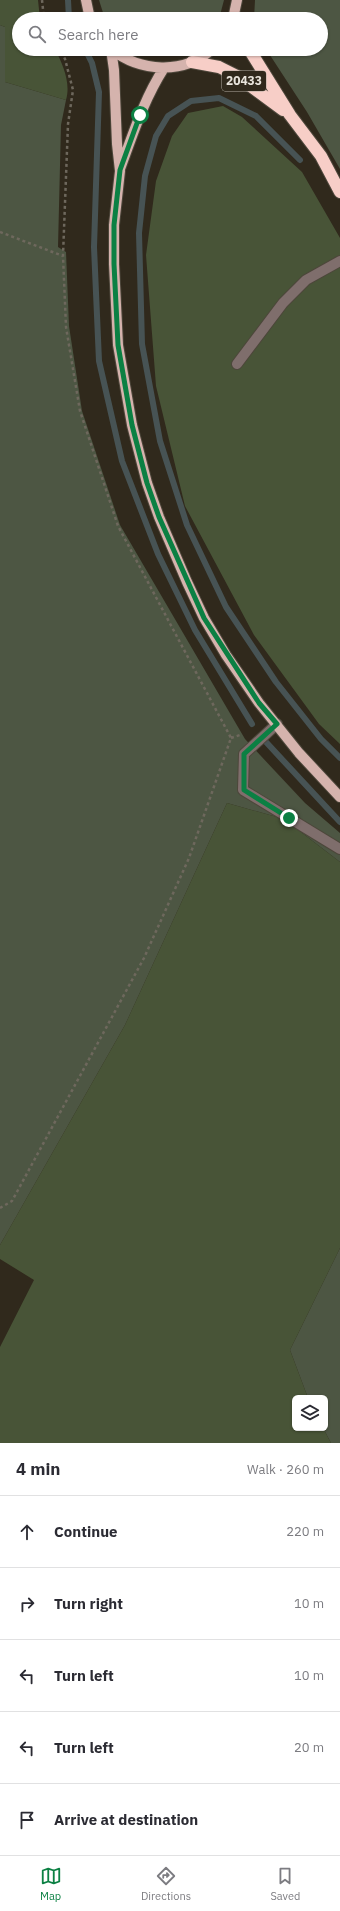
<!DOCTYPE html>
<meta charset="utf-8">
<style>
body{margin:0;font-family:"IBM Plex Sans",sans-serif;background:#f2f2f3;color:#2b2b33}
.controls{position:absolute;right:12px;bottom:12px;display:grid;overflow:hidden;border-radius:6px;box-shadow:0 1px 3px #0004}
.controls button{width:36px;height:36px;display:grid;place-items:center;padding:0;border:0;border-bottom:1px solid #e1e1e2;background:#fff;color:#2b2b33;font:20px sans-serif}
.stop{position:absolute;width:12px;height:12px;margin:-9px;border:3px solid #0b8043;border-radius:50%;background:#fff}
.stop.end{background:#0b8043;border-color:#fff;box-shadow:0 1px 4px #0008}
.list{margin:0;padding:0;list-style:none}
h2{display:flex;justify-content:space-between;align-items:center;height:52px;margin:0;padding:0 16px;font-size:17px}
h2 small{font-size:13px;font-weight:400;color:#7c7c81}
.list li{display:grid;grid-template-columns:26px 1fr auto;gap:12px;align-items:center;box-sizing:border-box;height:72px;padding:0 16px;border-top:1px solid #e1e1e2}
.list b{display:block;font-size:15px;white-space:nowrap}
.list em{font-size:13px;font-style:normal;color:#7c7c81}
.icon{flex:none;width:22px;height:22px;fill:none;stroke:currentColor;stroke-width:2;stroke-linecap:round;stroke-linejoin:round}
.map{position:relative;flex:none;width:340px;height:1443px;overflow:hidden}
.search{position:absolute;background:#fff;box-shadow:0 1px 3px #0004;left:12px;right:12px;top:12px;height:44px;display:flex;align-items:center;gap:10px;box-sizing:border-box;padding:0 14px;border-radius:22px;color:#7c7c81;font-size:15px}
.sheet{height:412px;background:#fff}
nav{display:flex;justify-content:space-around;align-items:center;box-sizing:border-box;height:56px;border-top:1px solid #e1e1e2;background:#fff;font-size:11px;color:#7c7c81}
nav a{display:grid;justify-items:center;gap:2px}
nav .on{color:#0b8043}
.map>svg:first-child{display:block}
.green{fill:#4d5643}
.forest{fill:#485437}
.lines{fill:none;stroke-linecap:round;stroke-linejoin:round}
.stream{stroke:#475354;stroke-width:6}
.minor-casing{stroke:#4d473b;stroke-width:12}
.major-casing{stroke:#4d473b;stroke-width:12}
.highway-casing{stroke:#4d473b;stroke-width:14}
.path{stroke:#6e685d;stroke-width:2.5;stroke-dasharray:3 3;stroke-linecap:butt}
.minor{stroke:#7f6e6c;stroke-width:10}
.major{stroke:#d5b3ad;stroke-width:10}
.highway{stroke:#f7cec7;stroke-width:12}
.route{stroke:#0b8043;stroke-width:5}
.labels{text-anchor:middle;stroke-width:3;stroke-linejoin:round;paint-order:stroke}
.shield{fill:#30291c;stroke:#b1aca2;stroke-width:1}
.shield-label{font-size:12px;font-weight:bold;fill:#e8e4dc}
</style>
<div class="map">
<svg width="340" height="1443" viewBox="0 0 340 1443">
<rect width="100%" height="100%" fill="#30291c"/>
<path class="green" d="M99 0H224L219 19H105Z
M255 0H340V169L307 112 266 49H321V19H254Z
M0 25 5 27V82L66 100 61 125 58 247 66 252 69 326 82 411 120 525 245 739 305 803 340 833V862L284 819 227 803 125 1025 0 1245Z
M137 49H189C169 55 157 57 137 49Z
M340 1248V1443H331L323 1428H325V1398H308L290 1350Z"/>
<path class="forest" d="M0 0H38L40 19H19V49H55C63 65 71 83 66 100L5 82V27L0 25Z
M223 106 242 117 302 172 340 238V744L319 724 254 635 185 506 156 386 146 255 156 181 172 136 188 113Z
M227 803 284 819 340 862V1248L290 1350 308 1398H295V1428H323L331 1443H0V1347L34 1280 0 1259V1245L125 1025Z"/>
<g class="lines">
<path class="stream" d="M68 0 69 19
M85 49 92 63 99 92 94 247 99 361 122 461 158 554 195 630 252 724
M300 160 256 116 219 98 191 101 168 116 156 136 145 176 139 233 142 344 160 441 187 525 226 607 276 682 321 739 340 758
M266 742 340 822"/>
<defs>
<path id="minor" d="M237 364 283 303 306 280 340 261
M277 724 244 754 243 790 340 849"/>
<path id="major" d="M86 0 90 19
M233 19 237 0
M111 49 114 70 117 144 120 171 114 225V264L118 345 132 425 147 483 159 517 187 582 204 618 226 655 259 703 299 753 340 797
M111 49C140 72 184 75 212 49
M120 169C133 134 144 99 164 68"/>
<path id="highway" d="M234 18V19
M249 49 290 115 321 156 340 192
M192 62 219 67 237 76 283 110"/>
</defs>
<use href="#minor" class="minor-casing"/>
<use href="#major" class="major-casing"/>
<use href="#highway" class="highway-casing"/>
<path class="path" d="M42 0 44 19
M0 232 63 256
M231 738 240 735
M0 1208 12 1201 144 958 189 858 231 738 118 526 80 411 66 327 63 256 68 124 73 90 65 59 60 49"/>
<use href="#minor" class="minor"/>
<use href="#major" class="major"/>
<use href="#highway" class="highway"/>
</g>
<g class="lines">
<path class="route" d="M140 115 120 170 114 225V264L118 345 132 425 147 483 159 517 204 618 259 703 277 724 244 754V790L289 818"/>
</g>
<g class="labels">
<rect class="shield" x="222" y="71" width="44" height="20" rx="3"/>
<g class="shield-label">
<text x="244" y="85">20433</text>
</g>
</g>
</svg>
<div class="controls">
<button><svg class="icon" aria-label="layers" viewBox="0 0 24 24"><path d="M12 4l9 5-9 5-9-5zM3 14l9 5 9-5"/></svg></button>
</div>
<div class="stop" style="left:140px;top:115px"></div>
<div class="stop end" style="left:289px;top:818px"></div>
<div class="search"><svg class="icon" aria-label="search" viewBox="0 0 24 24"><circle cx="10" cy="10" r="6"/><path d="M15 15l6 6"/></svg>Search here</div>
</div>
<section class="sheet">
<h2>4 min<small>Walk · 260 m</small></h2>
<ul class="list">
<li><svg class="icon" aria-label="ahead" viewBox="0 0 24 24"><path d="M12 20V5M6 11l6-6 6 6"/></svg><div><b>Continue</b></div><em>220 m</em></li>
<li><svg class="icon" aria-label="right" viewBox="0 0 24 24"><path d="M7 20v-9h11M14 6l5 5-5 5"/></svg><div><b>Turn right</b></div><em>10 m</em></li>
<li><svg class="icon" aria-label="left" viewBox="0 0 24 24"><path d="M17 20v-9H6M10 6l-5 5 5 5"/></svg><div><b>Turn left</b></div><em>10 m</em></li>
<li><svg class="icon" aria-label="left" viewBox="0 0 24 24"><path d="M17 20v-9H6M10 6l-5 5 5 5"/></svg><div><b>Turn left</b></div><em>20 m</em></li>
<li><svg class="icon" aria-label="arrive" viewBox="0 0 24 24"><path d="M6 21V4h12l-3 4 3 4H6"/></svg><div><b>Arrive at destination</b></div></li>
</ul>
</section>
<nav>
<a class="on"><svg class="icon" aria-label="map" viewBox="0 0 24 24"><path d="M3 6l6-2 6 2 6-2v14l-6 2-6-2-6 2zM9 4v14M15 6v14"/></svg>Map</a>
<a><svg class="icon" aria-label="directions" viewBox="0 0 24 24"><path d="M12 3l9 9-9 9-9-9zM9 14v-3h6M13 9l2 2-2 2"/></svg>Directions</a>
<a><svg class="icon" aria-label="saved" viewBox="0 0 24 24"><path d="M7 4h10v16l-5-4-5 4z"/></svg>Saved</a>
</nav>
